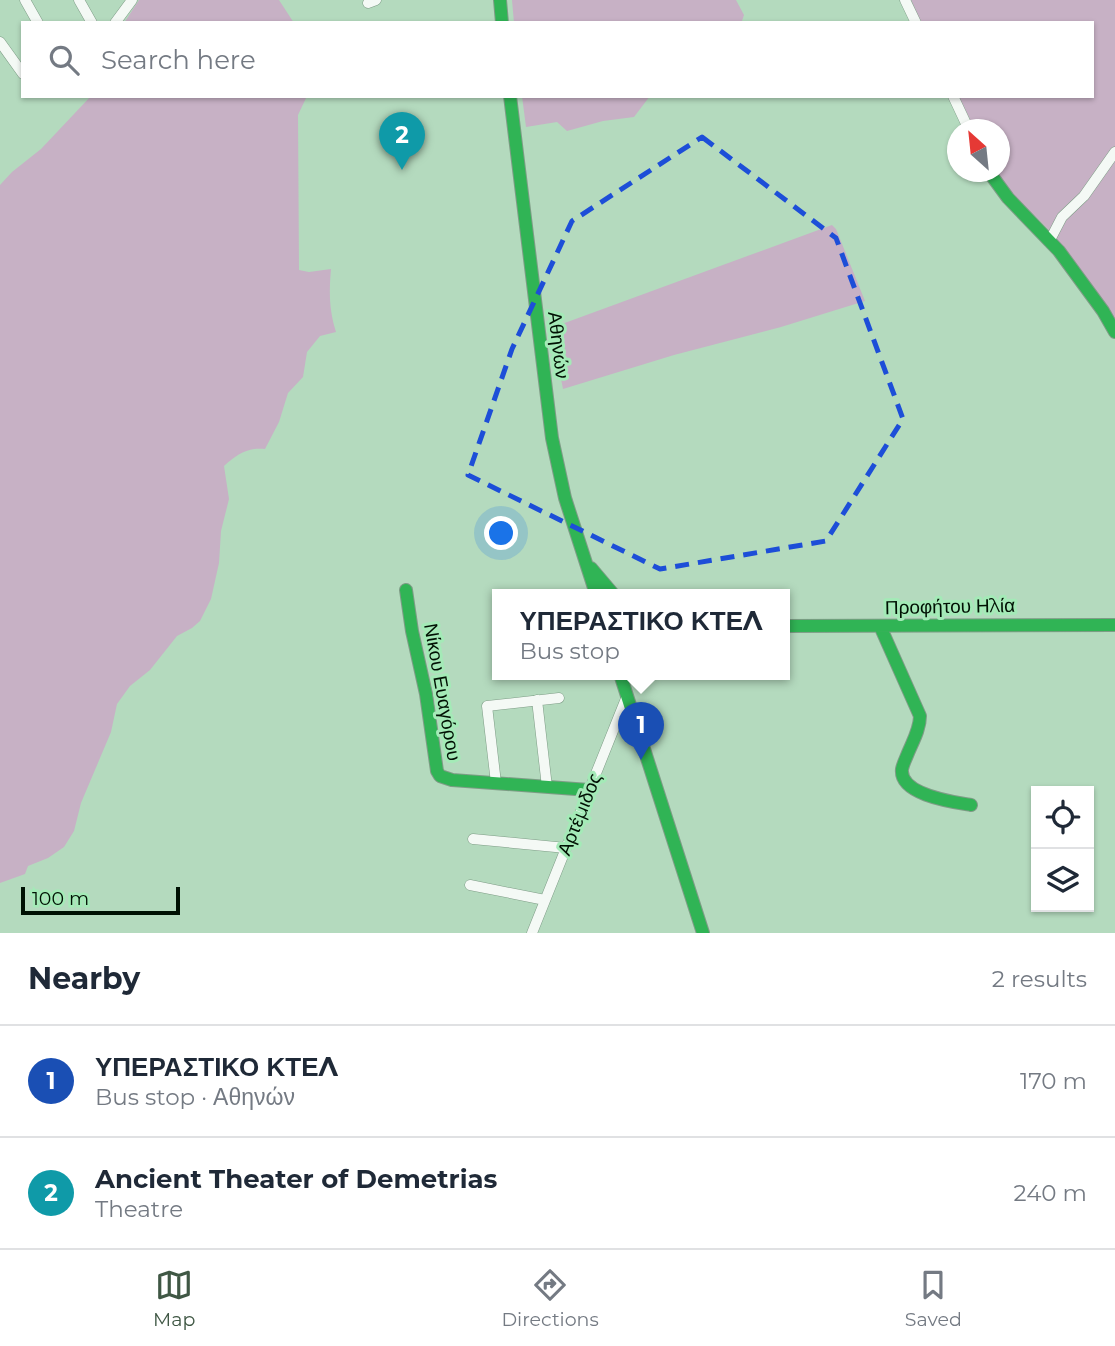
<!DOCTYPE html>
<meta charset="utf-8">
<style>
body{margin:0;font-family:Montserrat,sans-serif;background:#f2f2f3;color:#1f2937}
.controls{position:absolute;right:21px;bottom:21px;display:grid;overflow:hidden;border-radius:0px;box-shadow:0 2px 5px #0004}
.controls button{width:63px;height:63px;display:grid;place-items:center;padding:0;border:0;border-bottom:2px solid #e0e1e3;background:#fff;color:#1f2937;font:35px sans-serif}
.compass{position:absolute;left:947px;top:119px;width:63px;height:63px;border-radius:50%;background:#fff;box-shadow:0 2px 5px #0004;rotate:333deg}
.scale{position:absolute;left:21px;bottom:18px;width:159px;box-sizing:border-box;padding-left:7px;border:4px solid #001103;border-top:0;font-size:19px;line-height:24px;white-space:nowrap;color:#001103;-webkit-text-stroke:5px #a4eab7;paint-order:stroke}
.you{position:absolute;left:502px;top:534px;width:24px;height:24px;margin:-18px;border:5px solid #fff;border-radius:50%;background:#1a73e8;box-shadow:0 0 0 10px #1a73e833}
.badge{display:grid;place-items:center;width:46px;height:46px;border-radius:50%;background:#3f5744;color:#fff;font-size:23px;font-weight:700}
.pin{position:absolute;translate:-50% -58px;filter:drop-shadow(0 2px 4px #0008)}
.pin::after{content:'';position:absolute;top:37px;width:24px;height:21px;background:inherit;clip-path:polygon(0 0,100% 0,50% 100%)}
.popup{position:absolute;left:492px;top:589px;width:298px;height:91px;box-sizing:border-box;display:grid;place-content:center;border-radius:0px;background:#fff;filter:drop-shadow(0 2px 5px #0005);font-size:23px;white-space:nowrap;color:#747a83}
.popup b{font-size:26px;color:#1f2937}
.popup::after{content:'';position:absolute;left:50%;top:100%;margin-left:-14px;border:14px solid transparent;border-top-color:#fff}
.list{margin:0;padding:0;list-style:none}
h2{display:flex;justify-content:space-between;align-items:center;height:91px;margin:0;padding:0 28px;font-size:30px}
h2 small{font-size:23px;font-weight:400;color:#747a83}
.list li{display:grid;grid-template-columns:46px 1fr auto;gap:21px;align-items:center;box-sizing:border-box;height:112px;padding:0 28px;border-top:2px solid #e0e1e3}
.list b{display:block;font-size:26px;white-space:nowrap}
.list p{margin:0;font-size:23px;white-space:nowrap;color:#747a83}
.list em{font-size:23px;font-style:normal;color:#747a83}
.icon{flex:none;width:38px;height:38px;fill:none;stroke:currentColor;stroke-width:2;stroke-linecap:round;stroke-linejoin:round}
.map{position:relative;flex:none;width:1115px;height:933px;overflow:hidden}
.search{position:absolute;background:#fff;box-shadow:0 2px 5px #0004;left:21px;right:21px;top:21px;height:77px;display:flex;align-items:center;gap:18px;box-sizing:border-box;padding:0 24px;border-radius:0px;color:#747a83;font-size:26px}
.sheet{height:315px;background:#fff}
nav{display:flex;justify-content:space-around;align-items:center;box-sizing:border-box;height:98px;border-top:2px solid #e0e1e3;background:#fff;font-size:19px;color:#747a83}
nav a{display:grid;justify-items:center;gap:4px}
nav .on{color:#3f5744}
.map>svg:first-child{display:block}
.green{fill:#c7b1c5}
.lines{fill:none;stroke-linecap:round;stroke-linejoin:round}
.street-casing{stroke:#7e9c86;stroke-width:11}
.fast-casing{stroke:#7e9c86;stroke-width:14}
.street{stroke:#f4f9f5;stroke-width:10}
.fast{stroke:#30b455;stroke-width:12}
.marked{fill:none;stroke:#1d4ed8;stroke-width:5;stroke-dasharray:14 9;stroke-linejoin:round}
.labels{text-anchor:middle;stroke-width:6;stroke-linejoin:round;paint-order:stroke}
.street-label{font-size:19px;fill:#001103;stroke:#a4eab7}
</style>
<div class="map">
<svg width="1115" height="933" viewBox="0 0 1115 933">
<rect width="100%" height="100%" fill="#b4dabe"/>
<path class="green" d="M139 0H279L294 23H124Z
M512 0H736L744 15 742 21 736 23H514Z
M911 0H1115V320C1093 289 1073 256 1047 228 1029 209 1010 194 995 172H1000V130L975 129 958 96H1092V23H921Z
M91 96H307L298 115 299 270 309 272 331 269C329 292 329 310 336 332L320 336 307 352 303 377 288 393 279 422 265 449C247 447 237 455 224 466L229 499 221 531 219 563 211 599 200 621 192 628 177 636 150 670 130 686 117 704 111 732 81 803 74 831 64 847 48 858 28 866 25 874 0 883V185L12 172 41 149Z
M522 96H650L634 117 603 121 567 131 557 122 526 127Z
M832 225 836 229 865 301 781 327 674 355 563 389 551 328Z"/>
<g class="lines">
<defs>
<path id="street" d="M25 0 38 23
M79 0 92 23
M905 0 916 23
M368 3 376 0
M115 23 132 0
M0 42 23 74
M953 96 969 130
M1050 240 1062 217 1084 196 1115 152
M537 700 547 787
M496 783 487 706 559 698
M473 839 566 848
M470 885 545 900
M532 933 627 696"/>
<path id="fast" d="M500 0 502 23
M510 96 552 438 565 498 596 594
M989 172 1008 198 1059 251 1103 311 1115 332
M591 568 613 594
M406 590 412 631 426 694 437 771 440 776 452 780 589 790
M784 626 1115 625
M880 626 920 716C920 729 913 741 908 753 906 758 903 764 902 769 899 795 953 802 971 805
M620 674 703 933"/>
</defs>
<use href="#street" class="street-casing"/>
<use href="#fast" class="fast-casing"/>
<use href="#street" class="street"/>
<use href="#fast" class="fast"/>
</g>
<path class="marked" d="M702 137 836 238 903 419 826 541 660 569 468 475 512 349 572 221Z"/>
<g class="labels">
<g class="street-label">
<text transform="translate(559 345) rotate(83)" y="7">Αθηνών</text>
<text transform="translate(950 606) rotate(-1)" y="7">Προφήτου Ηλία</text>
<text transform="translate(443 692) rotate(80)" y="7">Νίκου Ευαγόρου</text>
<text transform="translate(579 814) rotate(-68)" y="7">Αρτέμιδος</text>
</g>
</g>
</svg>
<div class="controls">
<button><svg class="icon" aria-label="locate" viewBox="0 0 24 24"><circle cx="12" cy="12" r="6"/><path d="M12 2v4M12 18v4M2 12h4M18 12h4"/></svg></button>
<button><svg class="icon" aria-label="layers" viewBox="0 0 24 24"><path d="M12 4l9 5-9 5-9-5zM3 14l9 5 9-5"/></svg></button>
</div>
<svg class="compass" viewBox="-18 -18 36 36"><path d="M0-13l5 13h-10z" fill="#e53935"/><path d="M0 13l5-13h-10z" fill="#747a83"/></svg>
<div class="scale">100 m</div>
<div class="you"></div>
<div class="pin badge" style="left:641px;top:760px;background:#1a4fb4">1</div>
<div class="popup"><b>ΥΠΕΡΑΣΤΙΚΟ ΚΤΕΛ</b>Bus stop</div>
<div class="pin badge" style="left:402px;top:170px;background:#0f9aa8">2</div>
<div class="search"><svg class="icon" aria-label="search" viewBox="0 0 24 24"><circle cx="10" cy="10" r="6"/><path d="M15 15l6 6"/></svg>Search here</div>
</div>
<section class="sheet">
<h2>Nearby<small>2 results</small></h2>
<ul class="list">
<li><span class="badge" style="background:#1a4fb4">1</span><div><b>ΥΠΕΡΑΣΤΙΚΟ ΚΤΕΛ</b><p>Bus stop · Αθηνών</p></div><em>170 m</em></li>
<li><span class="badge" style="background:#0f9aa8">2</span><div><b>Ancient Theater of Demetrias</b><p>Theatre</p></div><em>240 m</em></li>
</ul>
</section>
<nav>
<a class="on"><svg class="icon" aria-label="map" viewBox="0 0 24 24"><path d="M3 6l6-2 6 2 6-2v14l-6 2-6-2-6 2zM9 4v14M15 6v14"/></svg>Map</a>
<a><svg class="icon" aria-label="directions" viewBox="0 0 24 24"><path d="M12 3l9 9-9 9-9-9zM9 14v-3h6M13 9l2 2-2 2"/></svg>Directions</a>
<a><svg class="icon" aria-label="saved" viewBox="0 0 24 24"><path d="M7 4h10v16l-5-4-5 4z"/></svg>Saved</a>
</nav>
